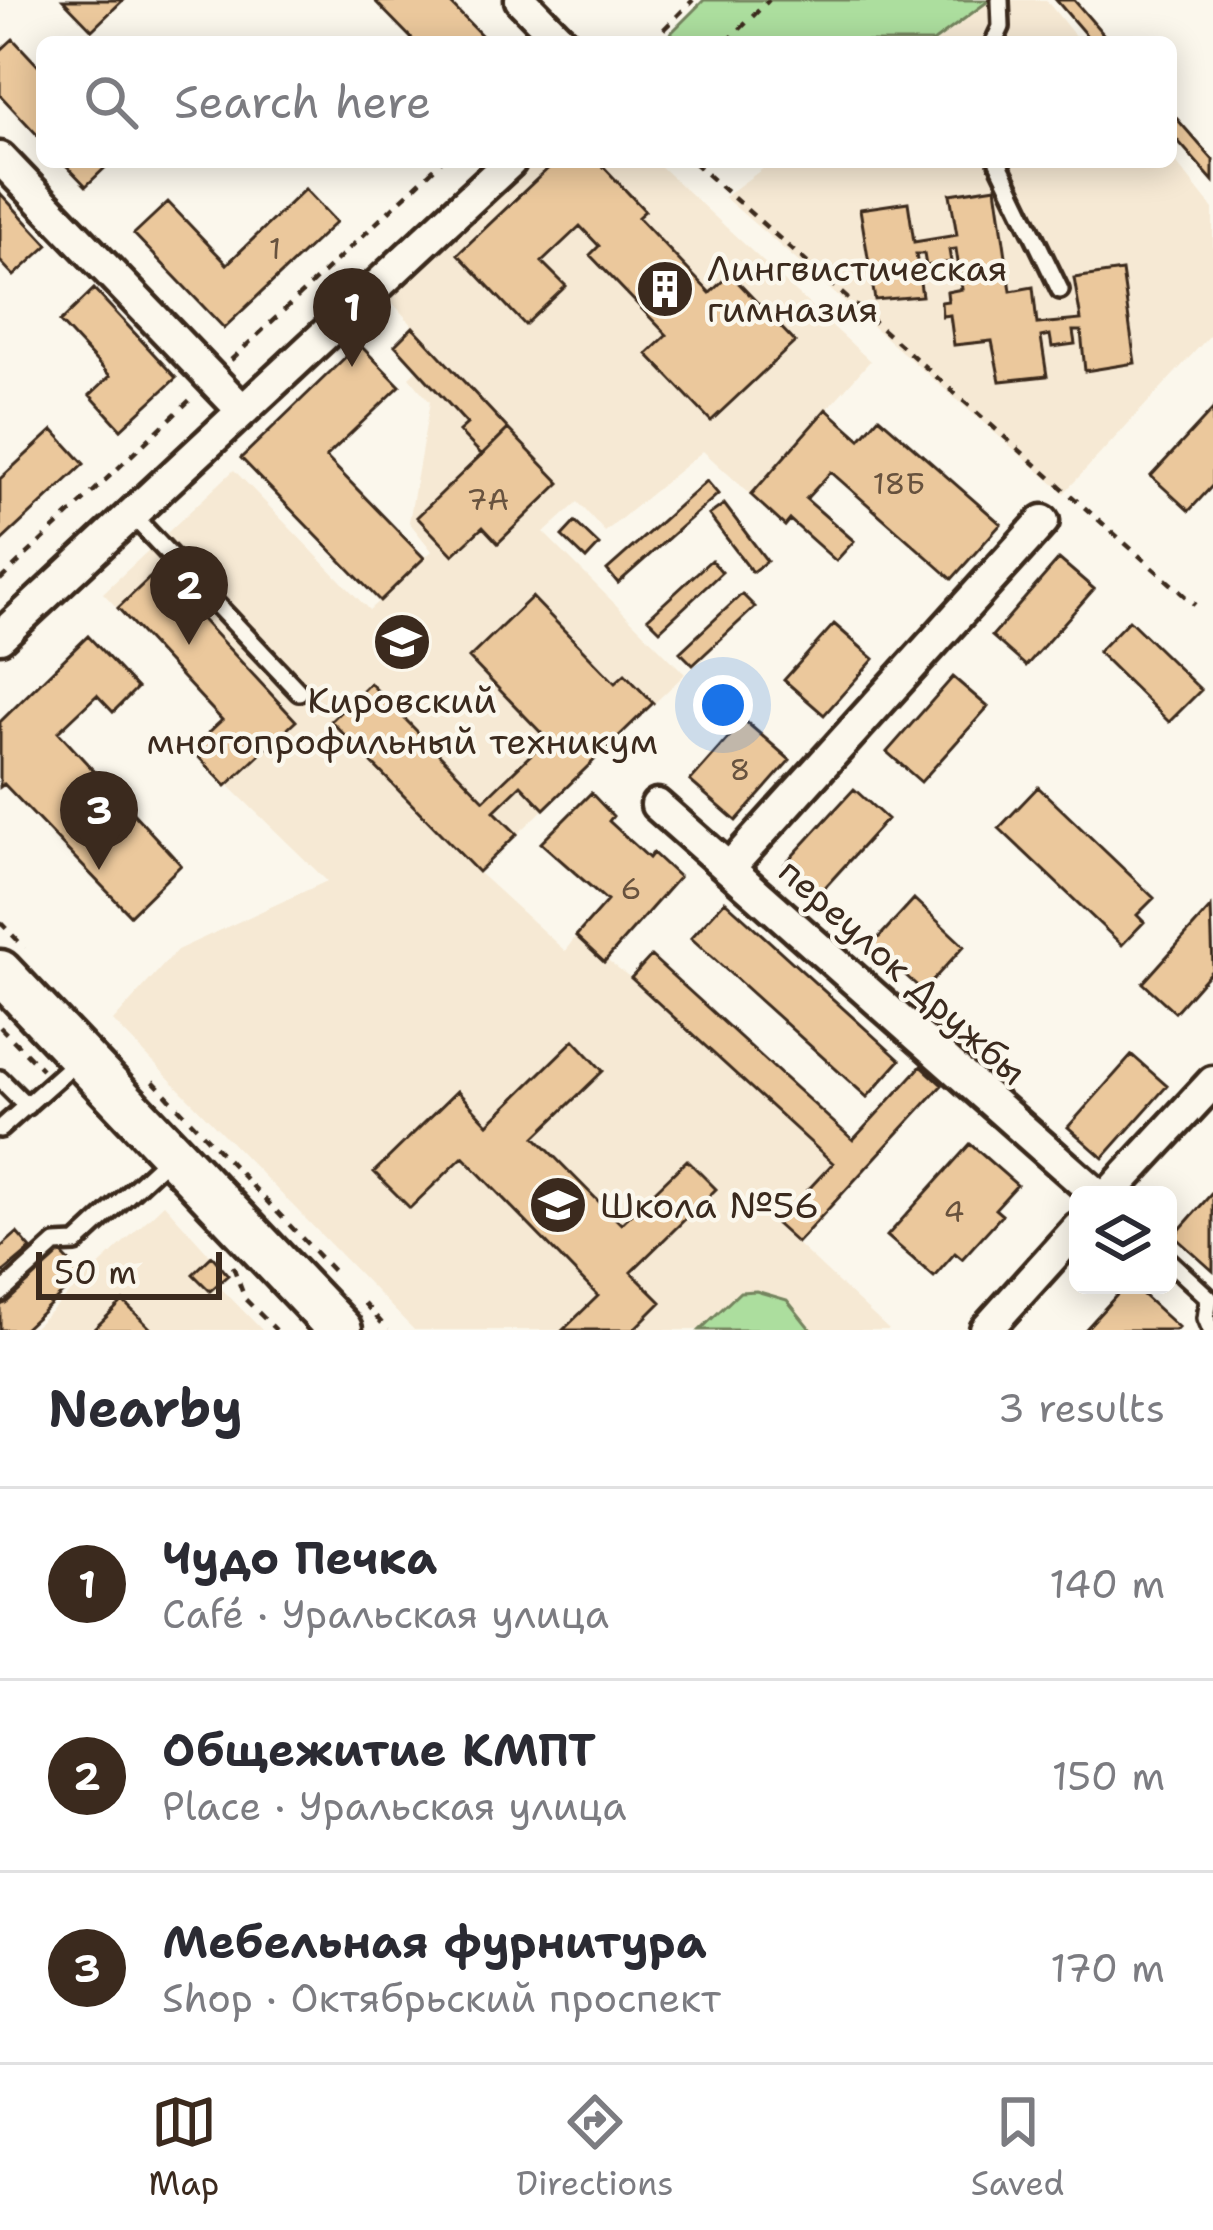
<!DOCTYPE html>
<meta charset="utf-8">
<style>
body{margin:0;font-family:"Shantell Sans",sans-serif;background:#f7f7f7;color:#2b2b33}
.controls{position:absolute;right:36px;bottom:36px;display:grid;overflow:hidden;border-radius:18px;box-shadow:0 6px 30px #0003}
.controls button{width:108px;height:108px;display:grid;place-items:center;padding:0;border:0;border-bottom:3px solid #e1e1e2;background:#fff;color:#2b2b33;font:60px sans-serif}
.scale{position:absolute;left:36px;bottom:30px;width:186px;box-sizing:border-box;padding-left:12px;border:6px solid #3b2a1e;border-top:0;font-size:33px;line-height:42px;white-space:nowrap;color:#3b2a1e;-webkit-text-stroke:9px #fbf7ec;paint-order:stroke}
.you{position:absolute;left:723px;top:705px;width:42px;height:42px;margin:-30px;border:9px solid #fff;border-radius:50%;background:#1a73e8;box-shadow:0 0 0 18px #1a73e833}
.badge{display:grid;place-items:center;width:78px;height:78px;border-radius:50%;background:#3b2a1e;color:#fff;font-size:39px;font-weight:700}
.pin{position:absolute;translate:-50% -99px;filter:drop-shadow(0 3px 6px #0008)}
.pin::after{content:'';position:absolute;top:63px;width:42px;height:36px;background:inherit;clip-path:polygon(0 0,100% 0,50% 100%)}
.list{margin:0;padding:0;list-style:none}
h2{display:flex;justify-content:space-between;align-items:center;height:156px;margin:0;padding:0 48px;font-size:51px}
h2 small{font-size:39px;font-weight:400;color:#7c7c81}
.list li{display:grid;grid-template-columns:78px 1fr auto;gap:36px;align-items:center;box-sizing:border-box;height:192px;padding:0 48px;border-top:3px solid #e1e1e2}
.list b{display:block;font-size:45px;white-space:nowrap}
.list p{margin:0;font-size:39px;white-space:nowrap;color:#7c7c81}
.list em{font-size:39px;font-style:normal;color:#7c7c81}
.icon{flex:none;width:66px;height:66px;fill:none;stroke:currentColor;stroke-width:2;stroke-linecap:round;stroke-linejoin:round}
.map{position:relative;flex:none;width:1213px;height:1330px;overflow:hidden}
.search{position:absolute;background:#fff;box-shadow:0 6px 30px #0003;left:36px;right:36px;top:36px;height:132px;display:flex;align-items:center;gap:30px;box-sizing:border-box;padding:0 42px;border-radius:18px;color:#7c7c81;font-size:45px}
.sheet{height:732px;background:#fff}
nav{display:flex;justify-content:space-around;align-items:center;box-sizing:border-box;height:168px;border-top:3px solid #e1e1e2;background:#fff;font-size:33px;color:#7c7c81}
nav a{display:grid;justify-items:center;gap:6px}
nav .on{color:#3b2a1e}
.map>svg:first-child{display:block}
.built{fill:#f6e9d4}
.green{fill:#acde9e;stroke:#74845e;stroke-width:3}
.building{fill:#ebc89c;stroke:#3b2a1e;stroke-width:3}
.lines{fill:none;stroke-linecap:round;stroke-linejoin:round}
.service-casing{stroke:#3b2a1e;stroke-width:24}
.minor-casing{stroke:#3b2a1e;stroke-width:39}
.secondary-casing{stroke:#3b2a1e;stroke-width:51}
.path{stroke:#3b2a1e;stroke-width:4.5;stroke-dasharray:9 9;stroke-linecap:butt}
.service{stroke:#fbf7ec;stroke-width:15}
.minor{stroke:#fbf7ec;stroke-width:30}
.secondary{stroke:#fbf7ec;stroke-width:42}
.labels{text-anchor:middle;stroke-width:9;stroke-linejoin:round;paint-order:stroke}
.number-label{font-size:30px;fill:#67523e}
.poi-label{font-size:36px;fill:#3b2a1e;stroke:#fbf7ec;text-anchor:start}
.street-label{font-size:36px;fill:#3b2a1e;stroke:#fbf7ec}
</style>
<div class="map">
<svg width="1213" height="1330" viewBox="0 0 1213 1330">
<rect width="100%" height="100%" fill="#fbf7ec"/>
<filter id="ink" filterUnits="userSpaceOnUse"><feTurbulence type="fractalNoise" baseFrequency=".00833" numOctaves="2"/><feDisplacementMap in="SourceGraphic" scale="24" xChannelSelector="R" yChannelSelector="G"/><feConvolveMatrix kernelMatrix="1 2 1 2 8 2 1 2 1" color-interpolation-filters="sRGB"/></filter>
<g filter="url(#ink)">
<path class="built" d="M989 0H1046L1080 42H933Z
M1171 156 1213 209V332L1064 493 724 197 772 162H1171Z
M512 162H656L870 361 751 495 703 451 605 532 578 502 544 533 685 674 478 872 565 951 576 936 631 978 833 1163 777 1225 889 1330H414L113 1021 177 950 327 881 191 749 222 719 103 593 234 470 369 610 432 551 409 522 430 402 409 377 436 352 377 285Z
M164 1204 228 1275 218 1285 262 1330H31Z"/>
<path class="green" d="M704 0H986L987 2 933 42H662Z
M756 1291 787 1300 811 1330H700L740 1292Z"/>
<path class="building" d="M63 0H123L92 30Z
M447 0 488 42H415L375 1Z
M1056 0H1074L1110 42H1092Z
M13 39 42 70V140L0 95V51Z
M1171 112 1213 160V181L1171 133Z
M63 162H111L86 186Z
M555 162H599L645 211 638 217 710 293 730 274 795 342 711 421 647 354 667 335 590 255 599 246 580 226 542 262 566 286 525 325 458 254Z
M996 187 1011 291 1033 287 1037 324 1081 320 1074 278 1122 271 1135 363 1085 371 1081 331H1073L1075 344 1052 347 1050 335 1041 337 1047 376 1000 381 992 341 954 345 950 315 942 316 941 302 948 301 947 292 962 289 956 249 949 250 951 262 926 266 924 254H916L922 296 875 300 860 209 908 202 914 242 957 235 950 194Z
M305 189 336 222 224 328 134 234 168 202 227 264Z
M0 193 48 245 14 276 0 261Z
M94 289 176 378 121 429 90 395 110 376 60 322Z
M413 327 508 429 482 455 459 431 467 424 395 345Z
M359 344 400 386 326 457 424 558 380 601 241 458Z
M826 409 860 439 879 417 1001 524 952 579 831 472 806 499 854 541 836 561 790 520 785 526 751 495Z
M1213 409V485L1189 511 1151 476Z
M508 429 560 483 498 543 483 527 453 555 417 517Z
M53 430 84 464 0 542V479Z
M707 481 718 494 618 583 607 570Z
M724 504 767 561 752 572 709 515Z
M575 522 599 545 586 559 562 536Z
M1059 559 1094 589 1026 666 992 636Z
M711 560 722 572 660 630 648 618Z
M157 571 296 721 226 786 191 749 222 720 118 608Z
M742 594 755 607 693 665 680 652Z
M532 597 615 683 625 674 653 703 544 809 521 785 494 811 517 834 478 872 331 721 370 683 484 800 547 739 469 658Z
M1129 620 1201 690 1169 722 1098 652Z
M834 624 874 659 824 715 784 680Z
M88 636 137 688 113 712 97 695 58 732 181 865 130 915 4 784 0 787V722Z
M953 677 988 707 921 782 887 752Z
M744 720 790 760 736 821 690 781Z
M1038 787 1154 898 1137 915 1144 922 1122 945 999 828Z
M854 789 887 819 818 895 785 864Z
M591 793 613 816 609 821 649 858 653 853 679 877 604 962 576 936 607 901 541 843Z
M914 899 964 946 923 991 872 945Z
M725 901 900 1060 867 1097 691 938Z
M1211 907 1213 969 1175 1012 1143 983Z
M651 956 853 1140 921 1066 942 1085 797 1243 776 1224 833 1163 631 978Z
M574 1040 603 1071 535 1137 621 1224 687 1160 716 1189 631 1272 661 1302 633 1330H563L598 1296 463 1157 410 1208 374 1172 457 1091 488 1124Z
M1132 1055 1167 1086 1103 1158 1068 1127Z
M970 1144 1017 1185 995 1209 1002 1215 962 1259 955 1253 934 1277 887 1236Z
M1213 1192V1271L1174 1236Z
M17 1233 31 1249 0 1275V1248Z
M59 1251 82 1275 23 1330H0V1306Z
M212 1256 228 1275 210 1291 193 1274Z
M1126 1285H1132L1178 1327 1175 1330H1085Z
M123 1301 152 1330H93Z"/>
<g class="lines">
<defs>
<path id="service" d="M994 42 1001 27 1000 0
M998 162 1060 290
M131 514 299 692
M0 1079 27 1106
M0 1129 79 1059
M1168 1260 1209 1298 1206 1318 1211 1330
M0 1294 55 1244 76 1243 170 1156"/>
<path id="minor" d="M521 0 562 42
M0 158 242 410
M0 637 510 162
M657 805 1097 1195
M729 868 1043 521
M1108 1195 1213 1082
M986 1330 1078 1228"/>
<path id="secondary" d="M0 972 340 1330"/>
</defs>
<use href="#service" class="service-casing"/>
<use href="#minor" class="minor-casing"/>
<use href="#secondary" class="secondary-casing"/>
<path class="path" d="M651 42 693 0
M727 42 769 0
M693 162 1195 605
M231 360 441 162
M0 580 192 398
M0 922 25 948
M0 1027 42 1069
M153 1081 335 1273
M233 1266 245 1299 276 1330
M364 1303 388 1330"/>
<use href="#service" class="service"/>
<use href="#minor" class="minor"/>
<use href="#secondary" class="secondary"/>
</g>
</g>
<defs>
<symbol id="building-disc" viewBox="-11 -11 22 22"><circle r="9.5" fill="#3b2a1e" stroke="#fbf7ec"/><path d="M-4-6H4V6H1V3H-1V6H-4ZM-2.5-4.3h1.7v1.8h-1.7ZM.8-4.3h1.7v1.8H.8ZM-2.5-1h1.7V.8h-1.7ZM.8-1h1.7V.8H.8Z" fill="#fff"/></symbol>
<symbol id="university-disc" viewBox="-11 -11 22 22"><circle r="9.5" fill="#3b2a1e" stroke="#fbf7ec"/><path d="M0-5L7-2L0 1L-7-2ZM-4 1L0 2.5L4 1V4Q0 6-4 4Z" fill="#fff"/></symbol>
<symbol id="school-disc" viewBox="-11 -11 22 22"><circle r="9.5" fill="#3b2a1e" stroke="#fbf7ec"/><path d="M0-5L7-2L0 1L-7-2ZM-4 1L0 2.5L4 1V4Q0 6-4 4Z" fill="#fff"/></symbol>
</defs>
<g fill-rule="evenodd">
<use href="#building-disc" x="632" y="256" width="66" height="66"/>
<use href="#university-disc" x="369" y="609" width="66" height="66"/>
<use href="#school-disc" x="525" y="1172" width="66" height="66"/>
</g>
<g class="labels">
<g class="number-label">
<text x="275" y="259">1</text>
<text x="899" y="494">18Б</text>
<text x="488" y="510">7А</text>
<text x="740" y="780">8</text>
<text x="631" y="899">6</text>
<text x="954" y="1222">4</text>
</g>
<g class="poi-label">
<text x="707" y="281">Лингвистическая<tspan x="707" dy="41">гимназия</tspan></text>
<text x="402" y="713" text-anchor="middle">Кировский<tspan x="402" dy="41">многопрофильный техникум</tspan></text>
<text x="600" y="1218">Школа №56</text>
</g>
<g class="street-label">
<text transform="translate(903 971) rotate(42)" y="13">переулок Дружбы</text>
</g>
</g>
</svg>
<div class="controls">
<button><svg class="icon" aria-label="layers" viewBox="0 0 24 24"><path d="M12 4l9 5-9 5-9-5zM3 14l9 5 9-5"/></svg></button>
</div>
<div class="scale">50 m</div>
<div class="you"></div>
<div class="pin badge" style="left:352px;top:367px">1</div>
<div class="pin badge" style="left:189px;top:645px">2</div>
<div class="pin badge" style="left:99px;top:870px">3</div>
<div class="search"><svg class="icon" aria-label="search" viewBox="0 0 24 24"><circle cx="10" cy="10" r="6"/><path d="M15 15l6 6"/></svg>Search here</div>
</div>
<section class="sheet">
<h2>Nearby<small>3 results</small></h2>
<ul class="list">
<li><span class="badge">1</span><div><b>Чудо Печка</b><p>Café · Уральская улица</p></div><em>140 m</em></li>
<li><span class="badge">2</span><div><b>Общежитие КМПТ</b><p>Place · Уральская улица</p></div><em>150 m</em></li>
<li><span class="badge">3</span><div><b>Мебельная фурнитура</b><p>Shop · Октябрьский проспект</p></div><em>170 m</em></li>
</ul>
</section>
<nav>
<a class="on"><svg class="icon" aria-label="map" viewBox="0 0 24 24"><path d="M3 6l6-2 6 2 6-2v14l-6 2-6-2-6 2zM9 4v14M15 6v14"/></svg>Map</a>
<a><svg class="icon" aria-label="directions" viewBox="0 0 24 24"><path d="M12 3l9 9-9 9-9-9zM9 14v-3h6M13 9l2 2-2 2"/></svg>Directions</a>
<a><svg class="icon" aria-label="saved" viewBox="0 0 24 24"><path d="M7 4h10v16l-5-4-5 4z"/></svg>Saved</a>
</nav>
